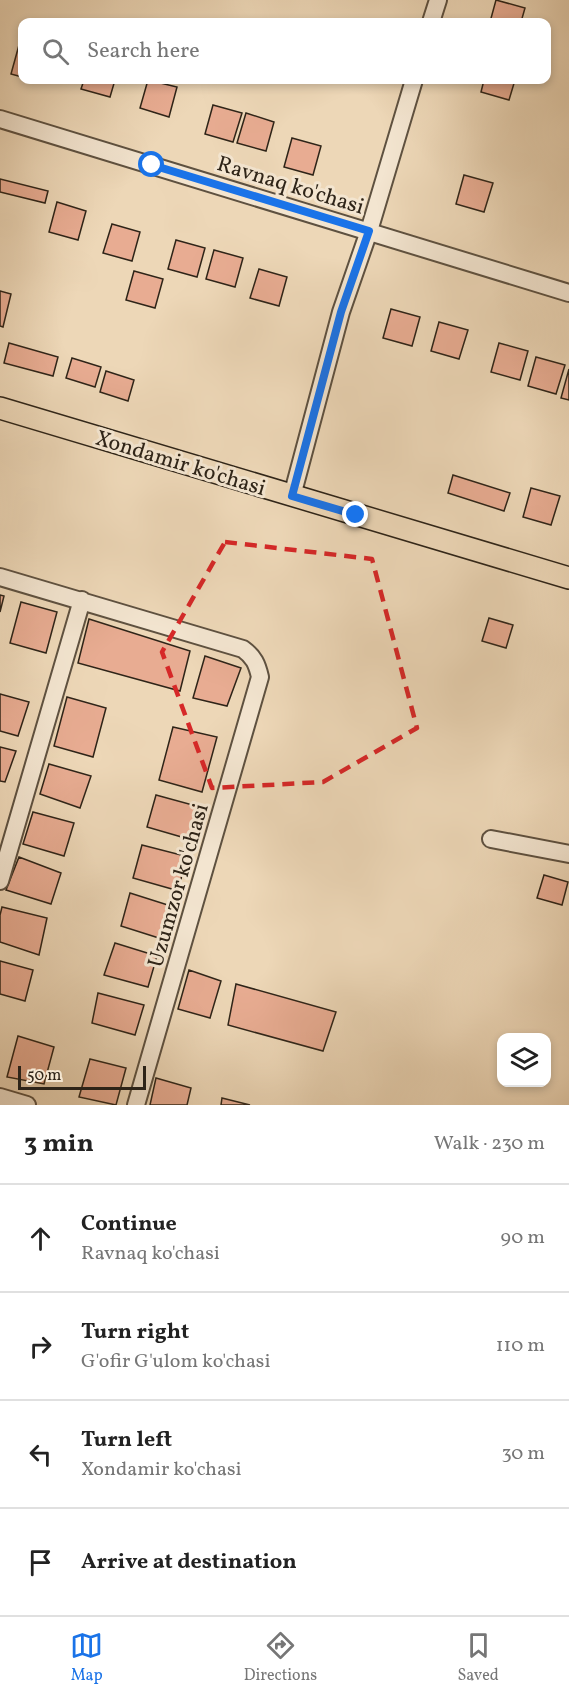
<!DOCTYPE html>
<meta charset="utf-8">
<style>
body{margin:0;font-family:Vollkorn,serif;background:#f6f6f6;color:#222}
.controls{position:absolute;right:18px;bottom:18px;display:grid;overflow:hidden;border-radius:12px;box-shadow:0 3px 9px #0003}
.controls button{width:54px;height:54px;display:grid;place-items:center;padding:0;border:0;border-bottom:2px solid #e0e0e0;background:#fff;color:#222;font:30px sans-serif}
.scale{position:absolute;left:18px;bottom:15px;width:128px;box-sizing:border-box;padding-left:6px;border:3px solid #2e2418;border-top:0;font-size:16px;line-height:21px;white-space:nowrap;color:#2e2418;-webkit-text-stroke:4px #f3e5d0;paint-order:stroke}
.stop{position:absolute;width:18px;height:18px;margin:-14px;border:4px solid #1a73e8;border-radius:50%;background:#fff}
.stop.end{background:#1a73e8;border-color:#fff;box-shadow:0 2px 6px #0008}
.list{margin:0;padding:0;list-style:none}
h2{display:flex;justify-content:space-between;align-items:center;height:78px;margin:0;padding:0 24px;font-size:26px}
h2 small{font-size:20px;font-weight:400;color:#767676}
.list li{display:grid;grid-template-columns:39px 1fr auto;gap:18px;align-items:center;box-sizing:border-box;height:108px;padding:0 24px;border-top:2px solid #e0e0e0}
.list b{display:block;font-size:22px;white-space:nowrap}
.list p{margin:0;font-size:20px;white-space:nowrap;color:#767676}
.list em{font-size:20px;font-style:normal;color:#767676}
.icon{flex:none;width:33px;height:33px;fill:none;stroke:currentColor;stroke-width:2;stroke-linecap:round;stroke-linejoin:round}
.map{position:relative;flex:none;width:569px;height:1105px;overflow:hidden}
.search{position:absolute;background:#fff;box-shadow:0 3px 9px #0003;left:18px;right:18px;top:18px;height:66px;display:flex;align-items:center;gap:15px;box-sizing:border-box;padding:0 21px;border-radius:12px;color:#767676;font-size:22px}
.sheet{height:510px;background:#fff}
nav{display:flex;justify-content:space-around;align-items:center;box-sizing:border-box;height:84px;border-top:2px solid #e0e0e0;background:#fff;font-size:16px;color:#767676}
nav a{display:grid;justify-items:center;gap:3px}
nav .on{color:#1a73e8}
.map>svg:first-child{display:block}
.building{fill:#e8ac92;stroke:#2e2418;stroke-width:1.5}
.lines{fill:none;stroke-linecap:round;stroke-linejoin:round}
.minor-casing{stroke:#5e5140;stroke-width:20}
.major-casing{stroke:#2e2418;stroke-width:24}
.minor{stroke:#f3e5d0;stroke-width:16}
.major{stroke:#edd7b7;stroke-width:21}
.route{stroke:#1a73e8;stroke-width:8}
.marked{fill:none;stroke:#d62828;stroke-width:4.5;stroke-dasharray:12 8;stroke-linejoin:round}
.labels{text-anchor:middle;stroke-width:6;stroke-linejoin:round;paint-order:stroke}
.street-label{font-size:22px;fill:#2e2418;stroke:#f3e5d0}
</style>
<div class="map">
<svg width="569" height="1105" viewBox="0 0 569 1105">
<rect width="100%" height="100%" fill="#edd7b7"/>
<filter id="stains"><feTurbulence type="fractalNoise" baseFrequency=".00333" numOctaves="4"/><feColorMatrix values="0 0 0 0 .2 0 0 0 0 .09 0 0 0 0 .02 0 0 0 .5 -.17"/></filter>
<radialGradient id="worn" r=".72"><stop offset=".6" stop-color="#630" stop-opacity="0"/><stop offset="1" stop-color="#630" stop-opacity=".3"/></radialGradient>
<path class="building" d="M496 0 525 8 521 22H490Z
M19 45 22 46V77L11 74Z
M84 80H115L110 97 81 89Z
M148 80 177 87 169 117 140 108Z
M484 80H515L509 100 481 92Z
M213 105 242 113 233 142 205 134Z
M246 113 274 122 266 151 237 143Z
M292 138 321 146 313 175 284 167Z
M464 175 493 183 484 212 456 204Z
M0 179 48 191 45 203 0 192Z
M57 202 86 211 78 240 49 232Z
M112 224 140 232 132 261 103 253Z
M176 240 205 248 197 277 168 269Z
M214 250 243 258 235 287 206 279Z
M259 269 287 277 279 306 250 298Z
M134 271 163 279 155 308 126 300Z
M0 291 11 294 3 327 0 326Z
M391 309 420 317 412 346 383 338Z
M439 322 468 330 459 359 431 351Z
M9 343 58 357 53 376 4 363Z
M499 343 528 351 520 380 491 372Z
M536 357 565 365 556 394 528 386Z
M72 358 101 367 95 387 66 378Z
M569 369V400L561 398Z
M106 371 134 380 128 401 100 392Z
M453 475 510 493 504 511 448 493Z
M531 488 560 496 551 525 523 517Z
M0 595 4 596 0 612Z
M21 602 57 612 46 653 10 643Z
M489 618 513 625 506 648 482 641Z
M89 619 190 651 180 691 78 663Z
M205 656 241 668 227 706 193 698Z
M0 694 29 702 18 736 0 731Z
M67 697 106 708 93 757 54 746Z
M173 727 217 737 202 792 159 780Z
M0 747 16 751 5 782 0 781Z
M49 764 91 776 80 808 40 794Z
M156 795 200 807 192 840 147 827Z
M33 812 74 823 64 856 23 844Z
M142 845 185 856 179 891 133 878Z
M19 857 61 873 51 904 6 890Z
M544 875 568 882 562 905 537 898Z
M130 893 171 906 162 939 121 926Z
M2 907 47 918 39 955 0 942V915Z
M115 943 157 956 148 987 104 975Z
M0 961 33 970 25 1001 0 994Z
M189 970 221 981 210 1018 178 1009Z
M236 984 336 1012 323 1051 228 1025Z
M98 993 144 1005 135 1035 92 1023Z
M18 1036 54 1047 44 1084 7 1077Z
M90 1059 126 1068 116 1105 79 1097Z
M156 1078 191 1088 187 1105H150Z
M222 1098 250 1105H221Z"/>
<g class="lines">
<defs>
<path id="minor" d="M431 22 438 0
M0 119 569 293
M292 496 341 312 369 231 414 80
M0 577 243 649C254 657 257 664 260 677L136 1105
M491 839 569 854
M0 881 82 600
M0 1097 27 1105"/>
<path id="major" d="M0 408 569 578"/>
</defs>
<use href="#minor" class="minor-casing"/>
<use href="#major" class="major-casing"/>
<use href="#minor" class="minor"/>
<use href="#major" class="major"/>
</g>
<g class="lines">
<path class="route" d="M152 165 369 231 341 312 292 496 356 515"/>
</g>
<path class="marked" d="M225 542 372 559 417 728 323 782 212 788 162 652Z"/>
<g class="labels">
<g class="street-label">
<text transform="translate(291 184) rotate(17)" y="8">Ravnaq ko'chasi</text>
<text transform="translate(181 462) rotate(17)" y="8">Xondamir ko'chasi</text>
<text transform="translate(177 885) rotate(-74)" y="8">Uzumzor ko'chasi</text>
</g>
</g>
<rect width="100%" height="100%" filter="url(#stains)"/>
<rect width="100%" height="100%" fill="url(#worn)"/>
</svg>
<div class="controls">
<button><svg class="icon" aria-label="layers" viewBox="0 0 24 24"><path d="M12 4l9 5-9 5-9-5zM3 14l9 5 9-5"/></svg></button>
</div>
<div class="scale">50 m</div>
<div class="stop" style="left:152px;top:165px"></div>
<div class="stop end" style="left:356px;top:515px"></div>
<div class="search"><svg class="icon" aria-label="search" viewBox="0 0 24 24"><circle cx="10" cy="10" r="6"/><path d="M15 15l6 6"/></svg>Search here</div>
</div>
<section class="sheet">
<h2>3 min<small>Walk · 230 m</small></h2>
<ul class="list">
<li><svg class="icon" aria-label="ahead" viewBox="0 0 24 24"><path d="M12 20V5M6 11l6-6 6 6"/></svg><div><b>Continue</b><p>Ravnaq ko'chasi</p></div><em>90 m</em></li>
<li><svg class="icon" aria-label="right" viewBox="0 0 24 24"><path d="M7 20v-9h11M14 6l5 5-5 5"/></svg><div><b>Turn right</b><p>G'ofir G'ulom ko'chasi</p></div><em>110 m</em></li>
<li><svg class="icon" aria-label="left" viewBox="0 0 24 24"><path d="M17 20v-9H6M10 6l-5 5 5 5"/></svg><div><b>Turn left</b><p>Xondamir ko'chasi</p></div><em>30 m</em></li>
<li><svg class="icon" aria-label="arrive" viewBox="0 0 24 24"><path d="M6 21V4h12l-3 4 3 4H6"/></svg><div><b>Arrive at destination</b></div></li>
</ul>
</section>
<nav>
<a class="on"><svg class="icon" aria-label="map" viewBox="0 0 24 24"><path d="M3 6l6-2 6 2 6-2v14l-6 2-6-2-6 2zM9 4v14M15 6v14"/></svg>Map</a>
<a><svg class="icon" aria-label="directions" viewBox="0 0 24 24"><path d="M12 3l9 9-9 9-9-9zM9 14v-3h6M13 9l2 2-2 2"/></svg>Directions</a>
<a><svg class="icon" aria-label="saved" viewBox="0 0 24 24"><path d="M7 4h10v16l-5-4-5 4z"/></svg>Saved</a>
</nav>
